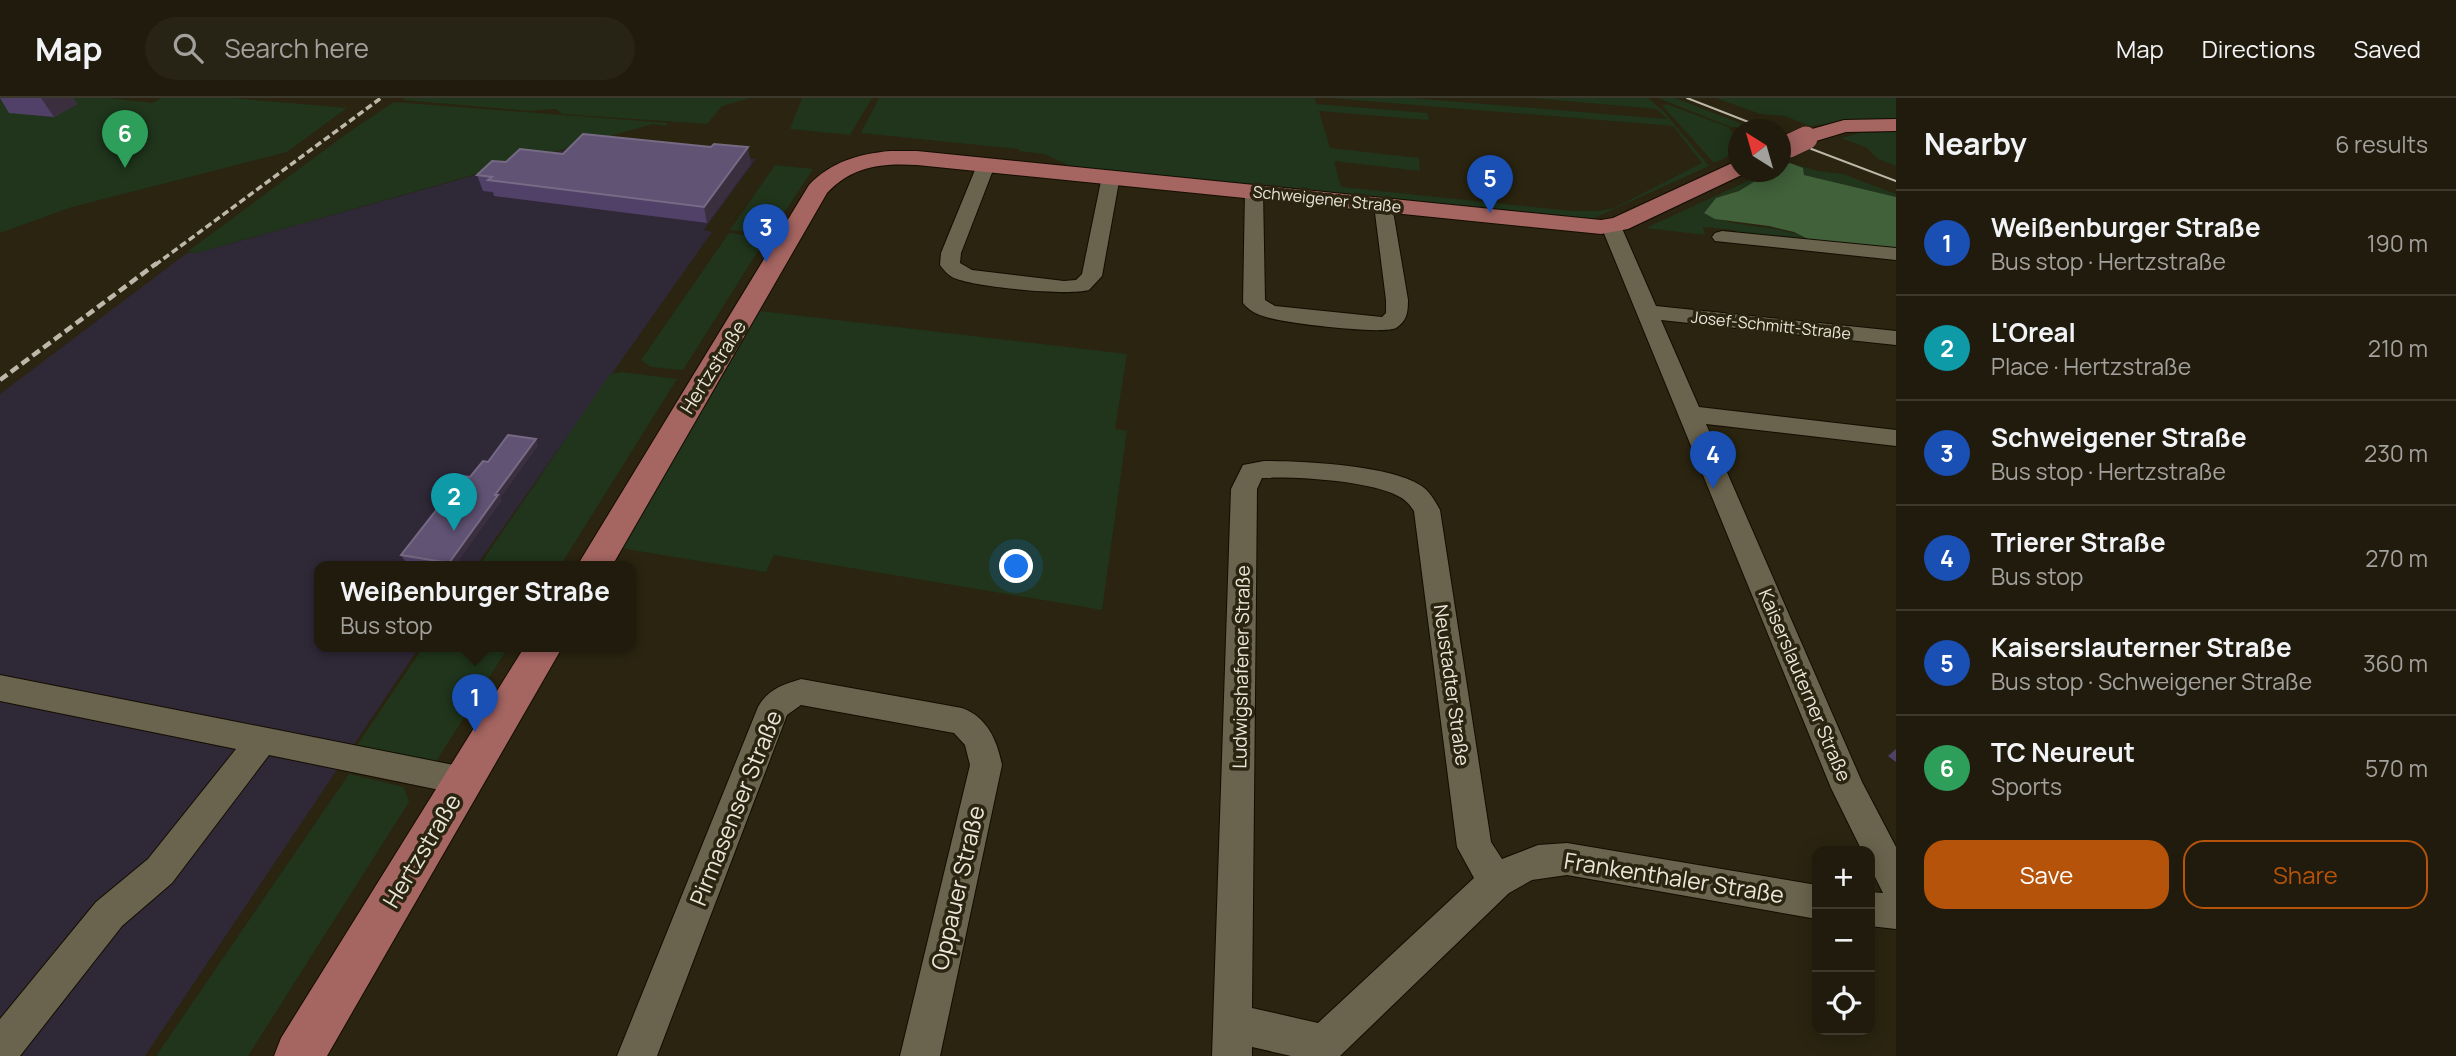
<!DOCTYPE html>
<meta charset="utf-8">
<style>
body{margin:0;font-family:Manrope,sans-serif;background:#282415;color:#f1f3f6}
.controls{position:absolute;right:21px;bottom:21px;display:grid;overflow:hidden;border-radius:14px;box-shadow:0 4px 18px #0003}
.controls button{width:63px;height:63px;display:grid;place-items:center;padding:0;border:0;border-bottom:2px solid #3d392d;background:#201b0c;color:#f1f3f6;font:35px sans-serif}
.compass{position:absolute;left:1728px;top:21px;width:63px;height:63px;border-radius:50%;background:#201b0c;box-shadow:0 4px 18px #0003;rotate:323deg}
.you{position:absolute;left:1017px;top:469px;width:24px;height:24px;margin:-18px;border:5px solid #fff;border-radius:50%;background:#1a73e8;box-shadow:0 0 0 10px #1a73e833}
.badge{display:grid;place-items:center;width:46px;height:46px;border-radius:50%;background:#b45309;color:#fff;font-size:23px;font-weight:700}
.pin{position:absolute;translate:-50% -58px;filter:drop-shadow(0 2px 4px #0008)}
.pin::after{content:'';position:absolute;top:37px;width:24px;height:21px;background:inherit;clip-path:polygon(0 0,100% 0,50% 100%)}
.popup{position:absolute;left:314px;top:463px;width:322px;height:91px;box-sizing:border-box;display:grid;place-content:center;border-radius:14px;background:#201b0c;filter:drop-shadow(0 2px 5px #0005);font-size:23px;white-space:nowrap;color:#a2a19d}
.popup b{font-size:26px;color:#f1f3f6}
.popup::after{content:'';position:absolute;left:50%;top:100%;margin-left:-14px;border:14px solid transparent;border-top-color:#201b0c}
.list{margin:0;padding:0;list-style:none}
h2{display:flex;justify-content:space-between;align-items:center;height:91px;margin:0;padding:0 28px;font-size:30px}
h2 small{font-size:23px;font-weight:400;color:#a2a19d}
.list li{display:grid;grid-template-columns:46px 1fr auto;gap:21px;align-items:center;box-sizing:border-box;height:105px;padding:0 28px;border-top:2px solid #3d392d}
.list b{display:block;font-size:26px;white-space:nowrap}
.list p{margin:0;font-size:23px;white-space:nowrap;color:#a2a19d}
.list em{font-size:23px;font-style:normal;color:#a2a19d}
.actions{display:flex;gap:14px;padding:21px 28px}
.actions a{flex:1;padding:16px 0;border:2px solid #b45309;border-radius:21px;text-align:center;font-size:24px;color:#b45309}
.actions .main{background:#b45309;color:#fff}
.icon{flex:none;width:38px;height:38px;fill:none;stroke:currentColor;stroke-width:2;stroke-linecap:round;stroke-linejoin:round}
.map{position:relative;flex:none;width:1896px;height:958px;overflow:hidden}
header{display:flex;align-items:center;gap:42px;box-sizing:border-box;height:98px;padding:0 35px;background:#201b0c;border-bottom:2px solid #3d392d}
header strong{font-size:33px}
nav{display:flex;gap:38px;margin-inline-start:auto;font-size:24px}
.search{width:490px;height:63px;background:#282415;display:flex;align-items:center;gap:18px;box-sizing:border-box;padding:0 24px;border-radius:38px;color:#a2a19d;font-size:26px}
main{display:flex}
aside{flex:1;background:#201b0c}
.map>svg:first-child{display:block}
.commercial{fill:#2f2837}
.green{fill:#20351c}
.forest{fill:#40613a}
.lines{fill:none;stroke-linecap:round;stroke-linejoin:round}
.minor-casing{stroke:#130d00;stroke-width:2}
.major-casing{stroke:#130d00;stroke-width:2}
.minor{fill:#6a634d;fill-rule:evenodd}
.major{fill:#a56561;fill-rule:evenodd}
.tram{stroke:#beb8ab;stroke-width:2}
.rail-far1{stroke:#beb8ab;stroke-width:3.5;stroke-dasharray:7 3.5;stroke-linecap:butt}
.rail{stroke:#beb8ab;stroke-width:4.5;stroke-dasharray:9 4.5;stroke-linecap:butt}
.major-bridge-casing{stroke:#130d00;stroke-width:24;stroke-linecap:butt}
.major-bridge{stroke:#a56561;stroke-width:23}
.wall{fill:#514168}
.shaded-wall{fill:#3a2e3f}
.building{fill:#615374;stroke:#776a84;stroke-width:2}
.labels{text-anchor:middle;stroke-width:7;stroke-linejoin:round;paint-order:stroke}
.far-street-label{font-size:16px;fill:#ebe6da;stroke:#2a2410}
.street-label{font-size:19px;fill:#ebe6da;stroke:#2a2410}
.near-street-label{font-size:23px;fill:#ebe6da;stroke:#2a2410}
</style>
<header>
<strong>Map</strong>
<div class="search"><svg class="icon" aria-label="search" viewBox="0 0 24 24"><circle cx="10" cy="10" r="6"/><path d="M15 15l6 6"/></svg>Search here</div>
<nav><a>Map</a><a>Directions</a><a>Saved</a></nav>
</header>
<main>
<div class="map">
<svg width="1896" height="958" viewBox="0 0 1896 958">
<rect width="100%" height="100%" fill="#2a2410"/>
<path class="commercial" d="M597 43 756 61 704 132 712 134 476 468H319V548H420L145 958H0V296L187 155H197Z"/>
<path class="green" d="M0 0H109L153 5 161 0H232L347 10 287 54 72 109 0 135Z
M405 0H750L722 8 707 26 562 16 556 11 530 13 403 2Z
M802 0H872L850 37 790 31Z
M879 0H1315L1316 6 1427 15 1429 22 1319 13 1330 50 1419 60 1420 73 1334 63 1341 89 1572 113H1599L1614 110 1702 65 1673 28 1329 0H1412L1667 21 1657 11 1533 0H1648L1664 14 1709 68 1592 121 1579 120 1066 70V66L1044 56 1019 53V51L861 35Z
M1658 0H1675L1753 30 1731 29Z
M1716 0H1896V22H1856L1810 28 1784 18 1760 16Z
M394 4 668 25 665 28 653 26 197 155 187 154 349 34Z
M1662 7H1669L1728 29 1738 41V54L1714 65Z
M1896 34V68L1878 61 1867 50 1841 40 1860 35Z
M1787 64 1818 73 1843 76 1896 96V99L1804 77V73L1790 65 1781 70V67Z
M775 67 813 71 770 136 730 132Z
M1767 74H1774L1739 93 1716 100 1704 115C1738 133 1780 124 1814 144L1737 136 1735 132 1703 129 1705 137 1646 130Z
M729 135 767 139 683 272 651 269 641 262Z
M760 213 1127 256 1115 331 1127 333 1102 512 774 457 766 474 620 450Z
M622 274 677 281 560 468H479L610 276Z
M424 548H509L434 667 353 653Z
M349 676 404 689 409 704 248 958H156Z"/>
<path class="forest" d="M1790 65 1803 70 1804 77 1896 99V152L1814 144 1794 134 1769 128 1715 121 1704 115 1716 100 1739 93 1765 77 1780 74 1781 70Z"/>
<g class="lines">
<defs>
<path id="minor" d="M986 62 995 67 961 155 960 165 972 172 1064 183 1076 182 1082 176 1102 78 1105 74H1117L1120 78 1102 178 1089 192C1068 198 970 189 952 179 947 176 943 171 940 167L941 155 977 67Z
M1254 87 1263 93 1265 202 1275 208 1382 219 1386 215V202L1374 107 1383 101 1392 107 1408 202C1408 214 1407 223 1396 230 1381 237 1284 225 1266 219 1258 217 1248 212 1243 205L1245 93Z
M1611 122 1621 128 1656 208 1896 233V247L1661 222 1699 309 1896 332V348L1706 326 1862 684 1896 749V831L1870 828V794L1883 795 1870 769V753H1862L1831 690 1601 128Z
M1722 133 1896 150V162L1715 143 1712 139 1715 135Z
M1264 363C1303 363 1388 367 1420 387 1429 392 1435 403 1440 412L1491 744 1502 761 1538 747 1567 745 1817 787V821L1567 777 1532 782 1509 795 1340 958H1291L1252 949V958H1212L1231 391 1243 367ZM1262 380C1294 378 1370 383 1398 398 1405 401 1410 407 1414 413L1457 749 1474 780 1318 925 1252 910 1257 391Z
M0 577 464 669 476 673 480 683 476 693 464 697 269 657 172 785 122 828 20 958H0V921L96 804 148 761 236 651 0 603Z
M801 581 962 610C987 619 997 642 1002 667L940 958H900L970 667 965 647 954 635 801 607 787 617 657 958H617L758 609C768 591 782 587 801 581Z"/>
<path id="major" d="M1896 21V33L1846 34 1806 46 1798 45 1795 40 1798 35 1844 22Z
M890 53H917L1601 122 1613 120 1730 66 1738 64V74H1748L1628 131 1601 136 917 67C882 65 852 68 827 95L612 468H577L809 87C831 64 858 56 890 53Z
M525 548H563L327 958H274L281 940Z"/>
</defs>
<use href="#minor" class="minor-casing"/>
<use href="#major" class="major-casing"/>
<use href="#minor" class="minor"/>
<use href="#major" class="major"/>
<path class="tram" d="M1687 0 1769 32
M1780 39 1896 83"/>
<path class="rail-far1" d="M155 167 381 0"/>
<path class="rail" d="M0 282 157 165"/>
<defs>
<path id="major-bridge" d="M1789 48 1806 40"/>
</defs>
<use href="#major-bridge" class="major-bridge-casing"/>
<use href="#major-bridge" class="major-bridge"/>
</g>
<path class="wall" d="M0 0H73L77 6 54 19 9 15Z
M563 56 751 65 707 125 494 98 493 94 483 93 477 77 506 64Z
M538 347 500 400 501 403 454 468H435L405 463 401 457 488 364Z
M1896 651V664L1888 658Z"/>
<path class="shaded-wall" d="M41 0H73L77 6 54 19Z
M748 49 751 65 707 125 704 109Z
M536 341 538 347 500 400 501 403 454 468H451L449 465 495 397Z"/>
<path class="building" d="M583 36 711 49 714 46 748 49 704 109 488 82 492 79 477 77 492 63 506 64 520 51 563 56Z
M508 337 536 341 495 397H498L449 465 401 457 463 378 470 379 483 363 488 364Z"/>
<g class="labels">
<g class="far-street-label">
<text transform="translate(1327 101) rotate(6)" y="6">Schweigener Straße</text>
<text transform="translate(1771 227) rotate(6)" y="6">Josef-Schmitt-Straße</text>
</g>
<g class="street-label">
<text transform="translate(713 269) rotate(-58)" y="7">Hertzstraße</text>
<text transform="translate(1241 569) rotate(-89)" y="7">Ludwigshafener Straße</text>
<text transform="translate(1452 587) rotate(82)" y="7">Neustadter Straße</text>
<text transform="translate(1805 587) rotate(67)" y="7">Kaiserslauterner Straße</text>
</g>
<g class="near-street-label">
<text transform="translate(736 710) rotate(-68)" y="8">Pirmasenser Straße</text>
<text transform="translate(422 753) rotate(-59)" y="8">Hertzstraße</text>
<text transform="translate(1674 780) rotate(9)" y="8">Frankenthaler Straße</text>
<text transform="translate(958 790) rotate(-77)" y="8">Oppauer Straße</text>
</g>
</g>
</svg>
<div class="controls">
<button>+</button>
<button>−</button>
<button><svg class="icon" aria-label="locate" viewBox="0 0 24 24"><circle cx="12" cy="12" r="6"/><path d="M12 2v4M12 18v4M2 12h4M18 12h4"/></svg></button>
</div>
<svg class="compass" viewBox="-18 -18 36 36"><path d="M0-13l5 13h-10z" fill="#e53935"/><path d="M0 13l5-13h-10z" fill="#a2a19d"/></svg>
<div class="you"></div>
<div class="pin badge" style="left:475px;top:634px;background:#1a4fb4">1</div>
<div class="popup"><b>Weißenburger Straße</b>Bus stop</div>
<div class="pin badge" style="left:454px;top:433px;background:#0f9aa8">2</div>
<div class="pin badge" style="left:766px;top:164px;background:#1a4fb4">3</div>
<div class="pin badge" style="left:1713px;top:391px;background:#1a4fb4">4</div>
<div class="pin badge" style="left:1490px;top:115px;background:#1a4fb4">5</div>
<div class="pin badge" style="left:125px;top:70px;background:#2e9e5b">6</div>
</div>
<aside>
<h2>Nearby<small>6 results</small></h2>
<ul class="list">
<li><span class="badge" style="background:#1a4fb4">1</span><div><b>Weißenburger Straße</b><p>Bus stop · Hertzstraße</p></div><em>190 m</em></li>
<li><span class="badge" style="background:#0f9aa8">2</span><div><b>L'Oreal</b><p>Place · Hertzstraße</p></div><em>210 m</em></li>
<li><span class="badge" style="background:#1a4fb4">3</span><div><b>Schweigener Straße</b><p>Bus stop · Hertzstraße</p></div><em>230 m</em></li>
<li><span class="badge" style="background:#1a4fb4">4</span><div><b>Trierer Straße</b><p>Bus stop</p></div><em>270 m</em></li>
<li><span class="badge" style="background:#1a4fb4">5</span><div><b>Kaiserslauterner Straße</b><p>Bus stop · Schweigener Straße</p></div><em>360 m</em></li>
<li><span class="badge" style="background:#2e9e5b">6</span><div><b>TC Neureut</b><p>Sports</p></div><em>570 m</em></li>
</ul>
<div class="actions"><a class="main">Save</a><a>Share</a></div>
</aside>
</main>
